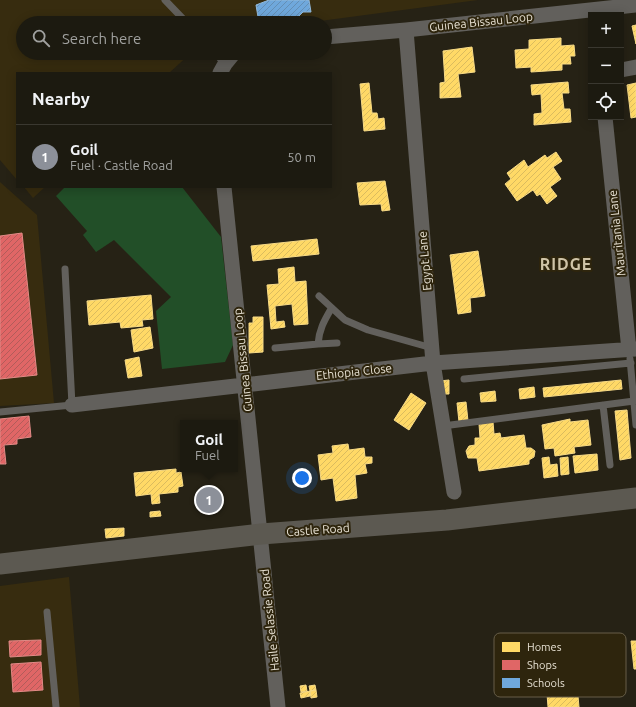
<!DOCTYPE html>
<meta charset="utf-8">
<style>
body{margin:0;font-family:Ubuntu,sans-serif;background:#29271e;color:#f1f3f6}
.controls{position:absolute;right:12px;top:12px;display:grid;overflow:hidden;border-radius:0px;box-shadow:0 2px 10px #0003}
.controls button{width:36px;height:36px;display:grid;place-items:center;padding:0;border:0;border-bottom:1px solid #3a3830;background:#1c1a10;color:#f1f3f6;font:20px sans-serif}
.you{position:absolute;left:302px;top:478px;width:14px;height:14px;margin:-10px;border:3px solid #fff;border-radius:50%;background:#1a73e8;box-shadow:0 0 0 6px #1a73e833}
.badge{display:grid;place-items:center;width:26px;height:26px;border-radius:50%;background:#8c9099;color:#fff;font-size:13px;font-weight:700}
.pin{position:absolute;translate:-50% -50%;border:2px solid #fff;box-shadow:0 1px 4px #0006}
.popup{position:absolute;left:180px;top:420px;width:58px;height:52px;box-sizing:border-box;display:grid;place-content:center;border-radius:0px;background:#1c1a10;filter:drop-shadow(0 1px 3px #0005);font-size:13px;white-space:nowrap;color:#a0a19f}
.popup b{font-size:15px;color:#f1f3f6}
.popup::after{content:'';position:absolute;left:50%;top:100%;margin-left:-8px;border:8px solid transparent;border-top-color:#1c1a10}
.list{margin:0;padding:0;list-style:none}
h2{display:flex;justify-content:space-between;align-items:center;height:52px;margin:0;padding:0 16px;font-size:17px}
h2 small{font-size:13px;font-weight:400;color:#a0a19f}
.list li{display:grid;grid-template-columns:26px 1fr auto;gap:12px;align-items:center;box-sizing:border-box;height:64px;padding:0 16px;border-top:1px solid #3a3830}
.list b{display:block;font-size:15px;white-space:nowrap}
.list p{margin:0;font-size:13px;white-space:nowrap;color:#a0a19f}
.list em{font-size:13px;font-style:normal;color:#a0a19f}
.icon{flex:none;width:22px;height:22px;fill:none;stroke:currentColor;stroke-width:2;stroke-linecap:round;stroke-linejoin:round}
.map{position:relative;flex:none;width:636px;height:707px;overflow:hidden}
.search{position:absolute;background:#1c1a10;box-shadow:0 2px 10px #0003;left:16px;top:16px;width:316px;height:44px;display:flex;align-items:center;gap:10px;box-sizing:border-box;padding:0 14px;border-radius:22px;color:#a0a19f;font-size:15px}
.panel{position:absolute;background:#1c1a10;box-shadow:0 2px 10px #0003;left:16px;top:72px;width:316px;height:116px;border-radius:0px}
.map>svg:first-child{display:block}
.built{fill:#372c0f}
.green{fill:#224f28}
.homes{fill:url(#homes-hatch);stroke:#f8db87}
.shops{fill:url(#shops-hatch);stroke:#e28b87}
.schools{fill:url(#schools-hatch);stroke:#93b9d9}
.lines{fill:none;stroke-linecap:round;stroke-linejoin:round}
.lane{stroke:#62605c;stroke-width:7}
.street{stroke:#62605c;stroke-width:15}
.secondary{stroke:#5c5951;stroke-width:21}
.labels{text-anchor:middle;stroke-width:4;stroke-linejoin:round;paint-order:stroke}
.street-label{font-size:12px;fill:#e7e1d3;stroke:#2e250d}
.district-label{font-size:16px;font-weight:bold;letter-spacing:1px;fill:#cfc4a8;stroke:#2e250d}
.key{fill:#2e250d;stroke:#665d48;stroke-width:1}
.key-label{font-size:11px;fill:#e7e1d3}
</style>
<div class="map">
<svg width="636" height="707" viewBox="0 0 636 707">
<defs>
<pattern id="homes-hatch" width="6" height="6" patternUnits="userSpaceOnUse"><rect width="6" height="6" fill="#ffd966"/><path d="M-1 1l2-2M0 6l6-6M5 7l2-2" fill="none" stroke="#dabb5e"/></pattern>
<pattern id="shops-hatch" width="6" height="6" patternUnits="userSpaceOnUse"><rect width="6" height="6" fill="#e06666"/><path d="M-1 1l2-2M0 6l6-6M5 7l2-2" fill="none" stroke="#b25c5a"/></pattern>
<pattern id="schools-hatch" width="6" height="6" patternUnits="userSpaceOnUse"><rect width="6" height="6" fill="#6fa8dc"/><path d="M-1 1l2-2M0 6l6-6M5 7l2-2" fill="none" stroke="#648fb5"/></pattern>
</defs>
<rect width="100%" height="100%" fill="#262215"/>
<path class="built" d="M0 0H478L305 23H23V53H191L169 73H17V180L0 160Z
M0 182 37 215 54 403 0 406Z
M24 187H45L33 198Z
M69 577 80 707H0V586Z"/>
<path class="green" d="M65 187H182L221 237 233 345 225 362 162 369 156 311 171 297 114 240 96 252 83 235 87 231 56 196Z"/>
<path class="homes" d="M636 25V44L632 26Z
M561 38V46L574 45 575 56H570L571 64H562V70L531 72V67L516 68 515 50 529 49V40Z
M472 47 475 72 458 74 461 97 440 98V83L445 82 443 51Z
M568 82 569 93H562L564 109H570L571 122 534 125V114L542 113 541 94 532 95 531 85Z
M369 83 372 113H377L378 119 384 118 385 129 364 131 360 84Z
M636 83V117L631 118 627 85Z
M556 152 562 161 553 167 561 179 550 187 557 196 547 204 540 194 537 196 533 190 517 201 505 184 511 179 507 173 524 160 528 167 545 155 547 158Z
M385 181 390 210 382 211 381 204 360 205 357 183Z
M317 239 319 254 253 261 251 246Z
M478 251 485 296 470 298 471 312 458 314 450 255Z
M294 267 295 282 306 281 308 324 294 325 292 304 275 306 276 322 284 321 285 327 271 329 267 285 279 284 278 269Z
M151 295 153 319 142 320 143 326 121 328 120 322 89 325 87 301Z
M253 317H263V352L249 353V323H253Z
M150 327 153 348 134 352 131 330Z
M139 357 142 376 128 378 125 360Z
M449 380V394H440L439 381Z
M621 380 622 389 544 397 543 388Z
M534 387 535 397 520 399 519 389Z
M495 391 496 401 481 402 480 393Z
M411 393 426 403 409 430 394 420Z
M466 402 468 421 459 422 457 403Z
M627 410 631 458 620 460 615 411Z
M570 419V422L588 420 591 445 574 447 575 453 555 456 554 448 545 449 542 425Z
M493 422 494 434 500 433 501 438 524 435 526 448H531L535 451 534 457 529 460V464L479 471 477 458H468L466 451 469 446 475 445V438H480L479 424Z
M348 444 349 450 364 448 365 457H372V463L365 464 367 473 355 475 357 498 336 501 333 478 321 480 318 455 333 453 332 446Z
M597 454 598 470 575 473 573 456Z
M549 457 550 465 557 464 558 476 544 478 542 458Z
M568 457 569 474 561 475 560 458Z
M176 469V473L181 472 183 486 178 487V492L159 494 160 503 152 504 151 494 136 496 134 473Z
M160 511 161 516 150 517V512Z
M124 528V536L106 538 105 529Z
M631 641H636V669H634Z
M573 664 574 674H576L579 707H548L545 667Z
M306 685 307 691 301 692 300 686Z
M315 685 316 690 310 691 309 686Z
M316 690 317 697 311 698 310 691Z
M310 691V696L301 698 300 693Z"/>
<path class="shops" d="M22 233 37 375 0 379V236Z
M29 416 31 437 17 439V444L4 445 6 464H0V419Z
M41 640V655L10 657 9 641Z
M41 662 43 690 13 692 11 664Z"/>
<path class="schools" d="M269 0H309L311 12H303L297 18 259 23 256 5Z"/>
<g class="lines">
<path class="lane" d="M165 0 187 23
M215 53 225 64
M319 296 345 320 368 330 432 348
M318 344 337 343
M275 348 318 344C319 330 324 321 331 309
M630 359 636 425
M464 379 631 363
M603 405 610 465
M0 412 72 405 65 269
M443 426 634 401
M47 612 56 707"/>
<path class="street" d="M406 30 433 363 454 492
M325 37 406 30 636 5
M621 70 636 67
M220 73 225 64 234 53
M605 117 629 350
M224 187 278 707
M72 405 433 363 636 349"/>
<path class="secondary" d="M0 564 261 534 447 520 636 498"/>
</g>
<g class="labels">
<g class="street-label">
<text transform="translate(481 22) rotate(-6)" y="4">Guinea Bissau Loop</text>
<text transform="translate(617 233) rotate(-96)" y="4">Mauritania Lane</text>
<text transform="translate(425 261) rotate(-95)" y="4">Egypt Lane</text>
<text transform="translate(243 360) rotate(-96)" y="4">Guinea Bissau Loop</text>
<text transform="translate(354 372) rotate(-6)" y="4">Ethiopia Close</text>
<text transform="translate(318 530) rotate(-4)" y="4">Castle Road</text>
<text transform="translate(270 620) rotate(-96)" y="4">Haile Selassie Road</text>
</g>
<g class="district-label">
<text x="566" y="270">RIDGE</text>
</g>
</g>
<rect x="494" y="633" width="132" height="64" rx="6" class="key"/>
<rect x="502" y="642" width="18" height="10" fill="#ffd966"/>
<rect x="502" y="660" width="18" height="10" fill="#e06666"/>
<rect x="502" y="678" width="18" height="10" fill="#6fa8dc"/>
<g class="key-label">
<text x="527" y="651">Homes</text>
<text x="527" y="669">Shops</text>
<text x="527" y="687">Schools</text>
</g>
</svg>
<div class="controls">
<button>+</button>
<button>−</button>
<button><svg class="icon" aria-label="locate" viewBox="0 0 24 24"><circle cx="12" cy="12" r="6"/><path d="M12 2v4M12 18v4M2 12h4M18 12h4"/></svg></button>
</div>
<div class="you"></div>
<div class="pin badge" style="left:209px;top:500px">1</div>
<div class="popup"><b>Goil</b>Fuel</div>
<div class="search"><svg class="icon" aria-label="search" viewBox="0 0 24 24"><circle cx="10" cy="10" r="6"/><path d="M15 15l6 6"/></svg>Search here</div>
<section class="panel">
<h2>Nearby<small></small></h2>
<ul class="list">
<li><span class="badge">1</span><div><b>Goil</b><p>Fuel · Castle Road</p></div><em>50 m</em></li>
</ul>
</section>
</div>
